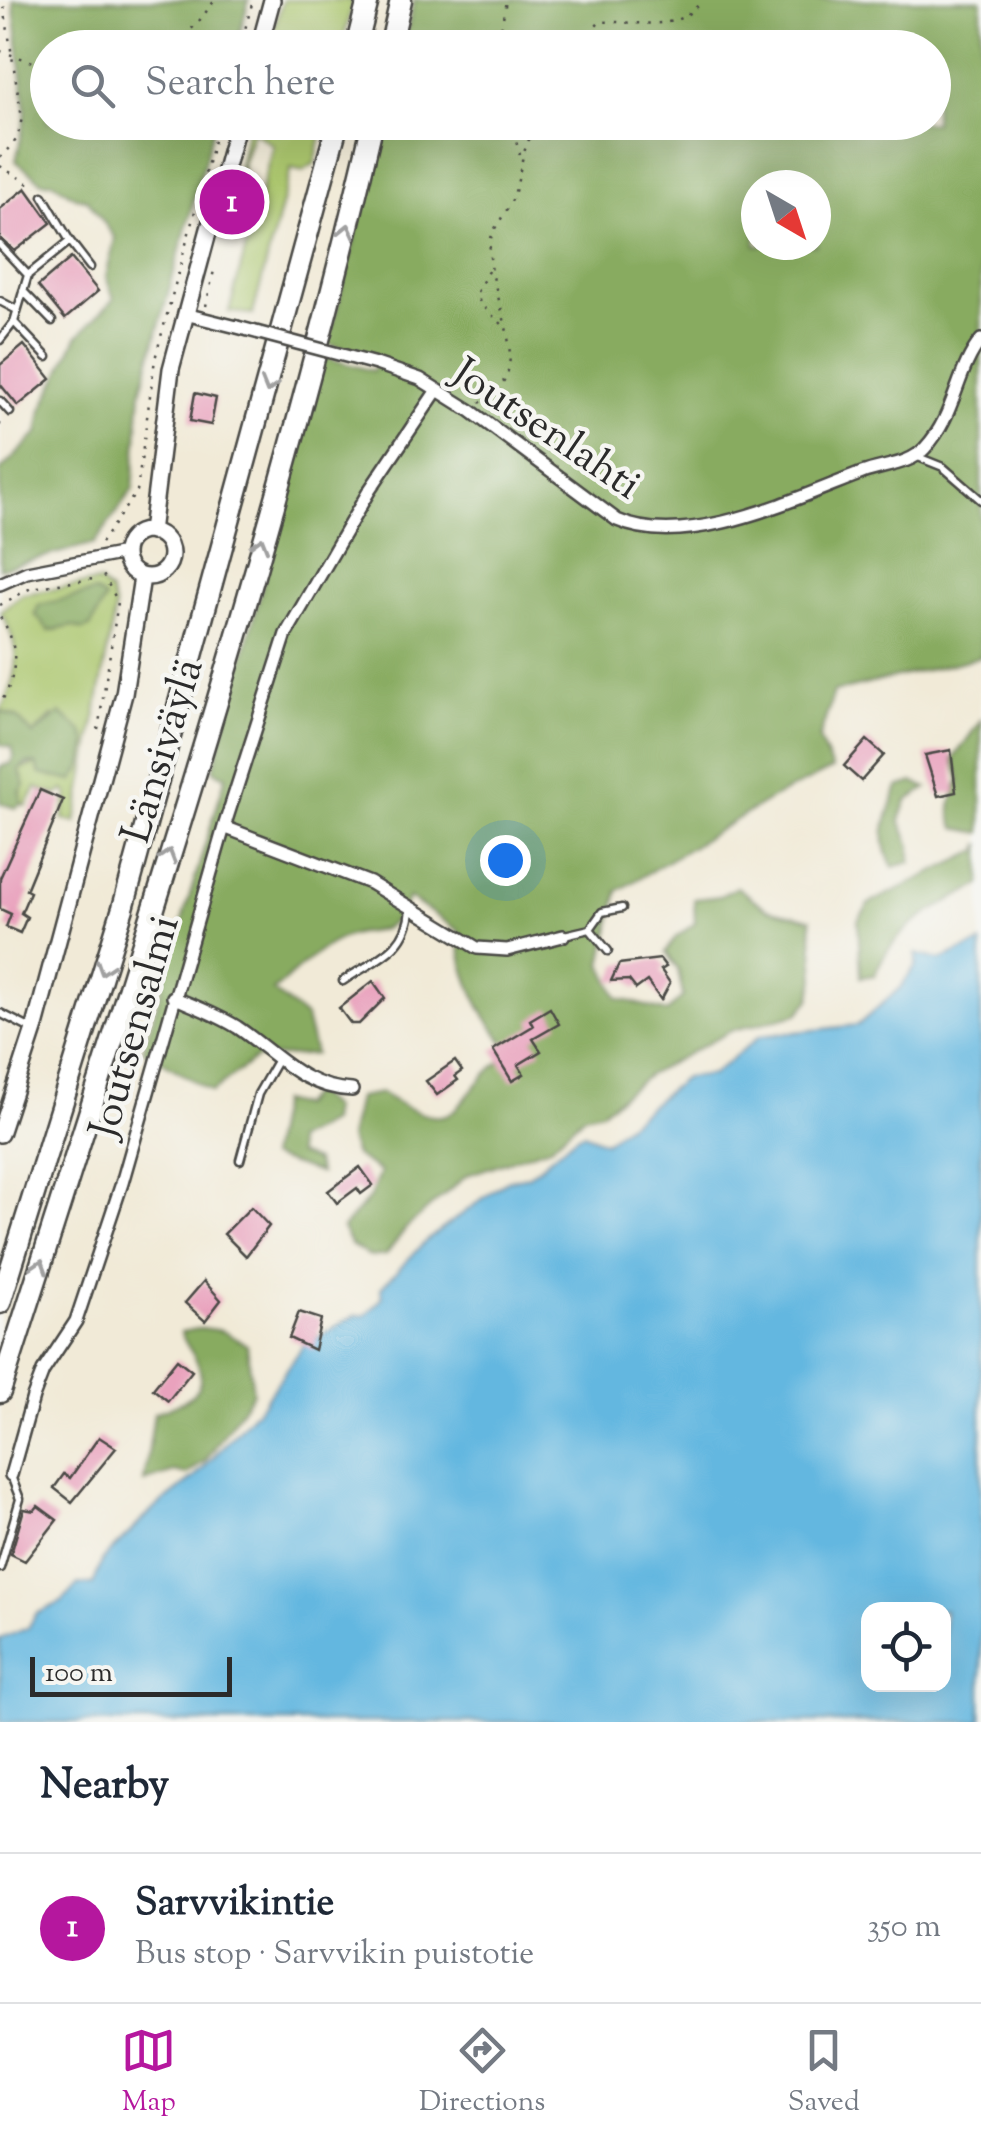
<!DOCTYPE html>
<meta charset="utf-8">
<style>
body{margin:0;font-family:"Sorts Mill Goudy",serif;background:#f2f2f3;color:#1f2937}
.controls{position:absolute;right:30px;bottom:30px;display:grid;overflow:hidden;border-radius:20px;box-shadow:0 10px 40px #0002}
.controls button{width:90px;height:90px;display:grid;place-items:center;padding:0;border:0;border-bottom:2px solid #e0e1e3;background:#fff;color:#1f2937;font:50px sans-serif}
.compass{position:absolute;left:741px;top:170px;width:90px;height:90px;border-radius:50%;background:#fff;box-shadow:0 10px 40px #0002;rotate:141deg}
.scale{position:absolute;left:30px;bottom:25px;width:202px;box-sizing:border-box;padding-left:10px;border:5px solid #2b2b2b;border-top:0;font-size:28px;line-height:35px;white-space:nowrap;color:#2b2b2b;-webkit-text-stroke:8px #f6f6f2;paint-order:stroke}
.you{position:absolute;left:505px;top:860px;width:35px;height:35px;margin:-25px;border:8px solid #fff;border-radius:50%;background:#1a73e8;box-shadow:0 0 0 15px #1a73e833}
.badge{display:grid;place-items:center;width:65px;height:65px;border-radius:50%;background:#b5179e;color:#fff;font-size:32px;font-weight:700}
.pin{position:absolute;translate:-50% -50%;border:5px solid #fff;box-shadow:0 2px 10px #0006}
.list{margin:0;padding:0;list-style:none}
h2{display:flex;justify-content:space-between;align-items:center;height:130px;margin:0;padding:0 40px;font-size:42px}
h2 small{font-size:32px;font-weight:400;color:#747a83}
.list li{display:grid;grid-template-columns:65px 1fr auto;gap:30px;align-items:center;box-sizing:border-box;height:150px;padding:0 40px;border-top:2px solid #e0e1e3}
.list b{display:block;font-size:38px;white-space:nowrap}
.list p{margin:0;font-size:32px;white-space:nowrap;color:#747a83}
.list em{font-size:32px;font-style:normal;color:#747a83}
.icon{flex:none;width:55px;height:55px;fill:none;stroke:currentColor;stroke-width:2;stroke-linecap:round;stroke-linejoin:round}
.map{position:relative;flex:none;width:981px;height:1722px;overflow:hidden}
.search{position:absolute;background:#fff;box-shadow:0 10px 40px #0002;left:30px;right:30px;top:30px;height:110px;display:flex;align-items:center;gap:25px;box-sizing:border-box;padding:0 35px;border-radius:55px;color:#747a83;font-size:38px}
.sheet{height:280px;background:#fff}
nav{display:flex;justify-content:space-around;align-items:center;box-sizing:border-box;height:140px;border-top:2px solid #e0e1e3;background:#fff;font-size:28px;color:#747a83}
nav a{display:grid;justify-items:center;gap:5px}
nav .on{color:#b5179e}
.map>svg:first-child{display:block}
.green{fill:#abc66d;stroke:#6b784c;stroke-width:2.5}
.forest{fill:#88ab60;stroke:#5a6b46;stroke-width:2.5;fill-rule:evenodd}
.water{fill:#64b7e0;stroke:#487186;stroke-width:2.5;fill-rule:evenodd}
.building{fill:#e9a2bd}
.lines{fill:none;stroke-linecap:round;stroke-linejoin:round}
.service-casing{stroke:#494845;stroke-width:11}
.minor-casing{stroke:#494845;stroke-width:16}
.secondary-casing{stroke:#494845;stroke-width:20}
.motorway-casing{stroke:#494845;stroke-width:25}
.path{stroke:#494845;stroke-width:2.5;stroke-dasharray:2.5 8;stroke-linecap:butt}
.service{stroke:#fff;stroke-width:6}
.minor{stroke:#fff;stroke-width:11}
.secondary{stroke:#fff;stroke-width:15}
.motorway{stroke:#fff;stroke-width:20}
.minor-bridge-casing{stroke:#494845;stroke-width:16;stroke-linecap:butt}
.minor-bridge{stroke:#fff;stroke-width:11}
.oneway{stroke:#a0a0a0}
.labels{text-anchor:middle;stroke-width:9;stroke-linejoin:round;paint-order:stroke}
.street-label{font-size:42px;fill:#2b2b2b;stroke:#f6f6f2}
</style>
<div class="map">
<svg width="981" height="1722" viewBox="0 0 981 1722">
<rect width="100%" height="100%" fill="#f6f6f2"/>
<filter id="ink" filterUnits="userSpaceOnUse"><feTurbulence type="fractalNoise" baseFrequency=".01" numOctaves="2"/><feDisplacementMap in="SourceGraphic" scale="20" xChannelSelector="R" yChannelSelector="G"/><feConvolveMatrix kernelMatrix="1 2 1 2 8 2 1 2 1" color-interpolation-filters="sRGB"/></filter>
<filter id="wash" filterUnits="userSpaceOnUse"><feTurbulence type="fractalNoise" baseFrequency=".0048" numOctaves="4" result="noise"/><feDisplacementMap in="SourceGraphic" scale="40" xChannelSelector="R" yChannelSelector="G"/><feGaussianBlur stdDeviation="2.25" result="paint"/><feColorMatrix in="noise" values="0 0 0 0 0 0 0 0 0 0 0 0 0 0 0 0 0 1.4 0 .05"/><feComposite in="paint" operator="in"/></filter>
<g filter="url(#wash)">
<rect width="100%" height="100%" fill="#f1ead7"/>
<path class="green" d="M283 0H353L342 47H268Z
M248 123H324L315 163 303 171 291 168 253 314 229 312 273 145 253 131 242 164 245 190 234 191Z
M99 582 110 592 115 608 76 823 63 819 68 794 64 790 57 795 36 788 26 806 22 804 19 769 37 764 53 715 33 735 17 717 0 711C19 674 22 648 0 611L23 594Z"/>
<path class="forest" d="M13 0H249L236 47 48 48V122L215 123 141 392 133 489 95 543 0 569V471L38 433 42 410 77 337 114 299 106 277 115 238 87 199 75 197 53 182H42L16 161 26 113Z
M414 0H981V657L834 692 819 739 832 769 769 800 618 891 602 964 618 998 667 1012 683 996 678 970 666 952 675 938 695 923 694 899 720 896 737 887 767 909 811 919 815 979 810 1000 798 1014 733 1030 648 1075 602 1111 584 1115 550 1147 467 1175 406 1228 386 1255 371 1257 351 1245 342 1229 370 1197 380 1172 355 1156 349 1138 358 1097 381 1093C467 1147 450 1096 508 1055 504 1036 493 1030 484 1014 469 987 459 961 459 931L409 898C384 948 371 921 334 942 312 954 292 975 273 991L306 1018 315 1054 256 1058 212 1092 143 1050 226 776 213 770 324 357 373 371 378 358 328 344 384 123 934 122V48L403 47ZM756 185H816V245H756Z
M96 592 105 599 91 626 83 630 73 626 49 631 35 614 39 605Z
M0 711 17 717 33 735 60 713 83 732 87 742 83 765 73 781 40 774 36 764 27 763 19 769 25 785 20 792 22 804 15 808 0 803V767L11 763 14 756 11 747 0 744Z
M981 720V833L956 828C945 812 954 795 960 779L953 759Z
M913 782 927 788 907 801 900 820 911 846V862L893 867C876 837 888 815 898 787Z
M981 843V885C939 906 892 928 875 975L861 977 858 920 870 903 979 850Z
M313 1092 332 1108 330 1122 295 1141 297 1155 315 1161 319 1173 269 1157 280 1101 301 1106Z
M203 1328 222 1331 247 1345 253 1393 206 1460 187 1475 174 1472 144 1482 154 1413C174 1406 209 1396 199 1367 195 1354 185 1346 181 1332Z"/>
<path class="water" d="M981 943V1722H0V1639L28 1628 36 1614 62 1602 78 1584 93 1585 103 1559 156 1507 195 1477 263 1403 304 1345 356 1315H366L382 1298 381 1288 426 1241 508 1180 528 1176 576 1136 584 1133 605 1142 684 1078 712 1075 760 1036 858 1025 900 988 916 965V954L940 960ZM868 1610H944V1684H868Z"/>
<g id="blocks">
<path class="building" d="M26 188 51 223 15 251 0 238V209Z
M71 258 98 291 65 319 38 286Z
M24 345 51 379 18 406 0 384V365Z
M195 393 216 398 211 425 190 421Z
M867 740 884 755 861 781 844 766Z
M951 750 956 792 938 796 925 755Z
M40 790 63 800 26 890 30 892 21 913 27 917 20 933 6 927 11 914 0 909V878Z
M660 959 666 967 661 970 670 983 661 1000 647 981 636 989 629 980 611 981 619 964Z
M373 981 385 998 359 1024H351L339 1008Z
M550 1008 559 1024 533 1039 541 1051 518 1065 524 1074 512 1081 493 1050 533 1026 530 1020Z
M455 1061 462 1071 455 1076 458 1080 437 1095 426 1081Z
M360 1167 373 1185 361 1194 357 1188 337 1203 328 1191Z
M251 1207 269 1226 246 1256 224 1234Z
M204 1281 221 1300 205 1321 185 1303Z
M299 1312 321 1319 314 1350 289 1338Z
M177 1359 192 1371 168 1401 153 1389Z
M99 1437 116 1448 72 1502 54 1488 64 1474 70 1478Z
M38 1506 57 1520 25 1561 11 1554 24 1509 34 1511Z"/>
</g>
</g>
<g filter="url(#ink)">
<use href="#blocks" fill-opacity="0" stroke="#494845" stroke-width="2.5"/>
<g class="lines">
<defs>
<path id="service" d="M43 196 70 241
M0 245 28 275 14 322 0 340
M28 275 70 241 90 267
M23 291 52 321
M0 301 17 310
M14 322 47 357
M0 401 10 412
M918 457 943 467 981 500
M590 929 608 951
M564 935 590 929 602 912 622 908
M343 981C373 960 408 951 410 909
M0 1013 33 1030
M240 1160 258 1094 277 1061
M0 1568 20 1499 11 1476"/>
<path id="minor" d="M185 314 237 327
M376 364 420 379 471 411 617 520C687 551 796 498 862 473 883 465 910 465 925 448 956 415 956 370 981 340
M0 584 27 572 125 553
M224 827 370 883 477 948 507 950 563 936
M173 997C194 1006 218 1015 237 1027 276 1053 302 1088 352 1090
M11 1475 33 1397 43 1371 76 1321 122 1183 224 827 286 634 369 491 437 390"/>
<path id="secondary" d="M259 48 272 0
M125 554a23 23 0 1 1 46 0a23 23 0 1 1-46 0Z
M151 532 171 369 238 122
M0 1134 34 1030 124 694 142 577"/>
<path id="motorway" d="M356 48 368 0
M390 48 401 0
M0 1303 123 908 338 122
M0 1392C134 973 273 552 373 122"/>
</defs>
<use href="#service" class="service-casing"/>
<use href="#minor" class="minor-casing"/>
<use href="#secondary" class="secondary-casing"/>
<use href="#motorway" class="motorway-casing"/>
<path class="path" d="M61 48 99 43 108 48
M167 48 196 25 215 0
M240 48 253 0
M498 48 506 0
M574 48 600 22C638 20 677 35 702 0
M0 51 33 62 48 57
M520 155 513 131 535 122
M0 158 17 139 22 118 3 0
M0 166 36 188
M488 271 477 292 480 304 503 325
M206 306 215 266
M480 403C487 397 498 390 503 382 525 349 486 285 490 244 491 229 505 216 511 202 524 172 517 151 540 122
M0 423V430
M101 543 137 491 155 359 219 122
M0 605 31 588 100 578
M0 617C20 645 18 675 0 704
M98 730 118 602 101 571"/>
<use href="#service" class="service"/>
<use href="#minor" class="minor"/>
<use href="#secondary" class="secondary"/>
<use href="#motorway" class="motorway"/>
<defs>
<path id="minor-bridge" d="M237 327 376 364"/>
</defs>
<use href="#minor-bridge" class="minor-bridge-casing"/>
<use href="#minor-bridge" class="minor-bridge"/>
</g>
<defs><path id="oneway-chevron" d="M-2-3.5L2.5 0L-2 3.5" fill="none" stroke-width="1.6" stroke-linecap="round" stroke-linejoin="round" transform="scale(2.5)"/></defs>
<g class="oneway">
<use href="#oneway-chevron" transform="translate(347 231) rotate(-77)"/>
<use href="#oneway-chevron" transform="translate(269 386) rotate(106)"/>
<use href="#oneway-chevron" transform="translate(260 544) rotate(-74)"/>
<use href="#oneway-chevron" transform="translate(168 856) rotate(-73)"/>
<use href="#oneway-chevron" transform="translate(104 968) rotate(108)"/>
<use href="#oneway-chevron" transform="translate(40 1266) rotate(-72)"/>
</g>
</g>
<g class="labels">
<g class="street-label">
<text transform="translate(548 427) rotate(34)" y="15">Joutsenlahti</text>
<text transform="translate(160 750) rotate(-73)" y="15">Länsiväylä</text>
<text transform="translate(132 1026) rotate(-74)" y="15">Joutsensalmi</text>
</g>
</g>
</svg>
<div class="controls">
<button><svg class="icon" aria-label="locate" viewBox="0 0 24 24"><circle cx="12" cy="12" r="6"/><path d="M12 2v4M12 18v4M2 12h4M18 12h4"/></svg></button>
</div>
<svg class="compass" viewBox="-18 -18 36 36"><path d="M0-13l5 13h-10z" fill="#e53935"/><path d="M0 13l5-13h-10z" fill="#747a83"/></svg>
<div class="scale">100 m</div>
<div class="you"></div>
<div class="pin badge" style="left:232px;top:202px">1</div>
<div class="search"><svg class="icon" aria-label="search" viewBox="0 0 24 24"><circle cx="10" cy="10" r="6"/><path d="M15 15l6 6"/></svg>Search here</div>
</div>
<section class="sheet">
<h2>Nearby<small></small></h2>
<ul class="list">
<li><span class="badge">1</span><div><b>Sarvvikintie</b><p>Bus stop · Sarvvikin puistotie</p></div><em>350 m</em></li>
</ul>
</section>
<nav>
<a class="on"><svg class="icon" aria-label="map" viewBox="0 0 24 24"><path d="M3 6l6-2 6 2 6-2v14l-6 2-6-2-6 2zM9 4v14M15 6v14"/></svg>Map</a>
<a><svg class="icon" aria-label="directions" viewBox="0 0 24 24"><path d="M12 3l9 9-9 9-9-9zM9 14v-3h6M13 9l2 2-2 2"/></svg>Directions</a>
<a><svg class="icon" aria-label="saved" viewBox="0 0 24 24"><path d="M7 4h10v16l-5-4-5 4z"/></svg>Saved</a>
</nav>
